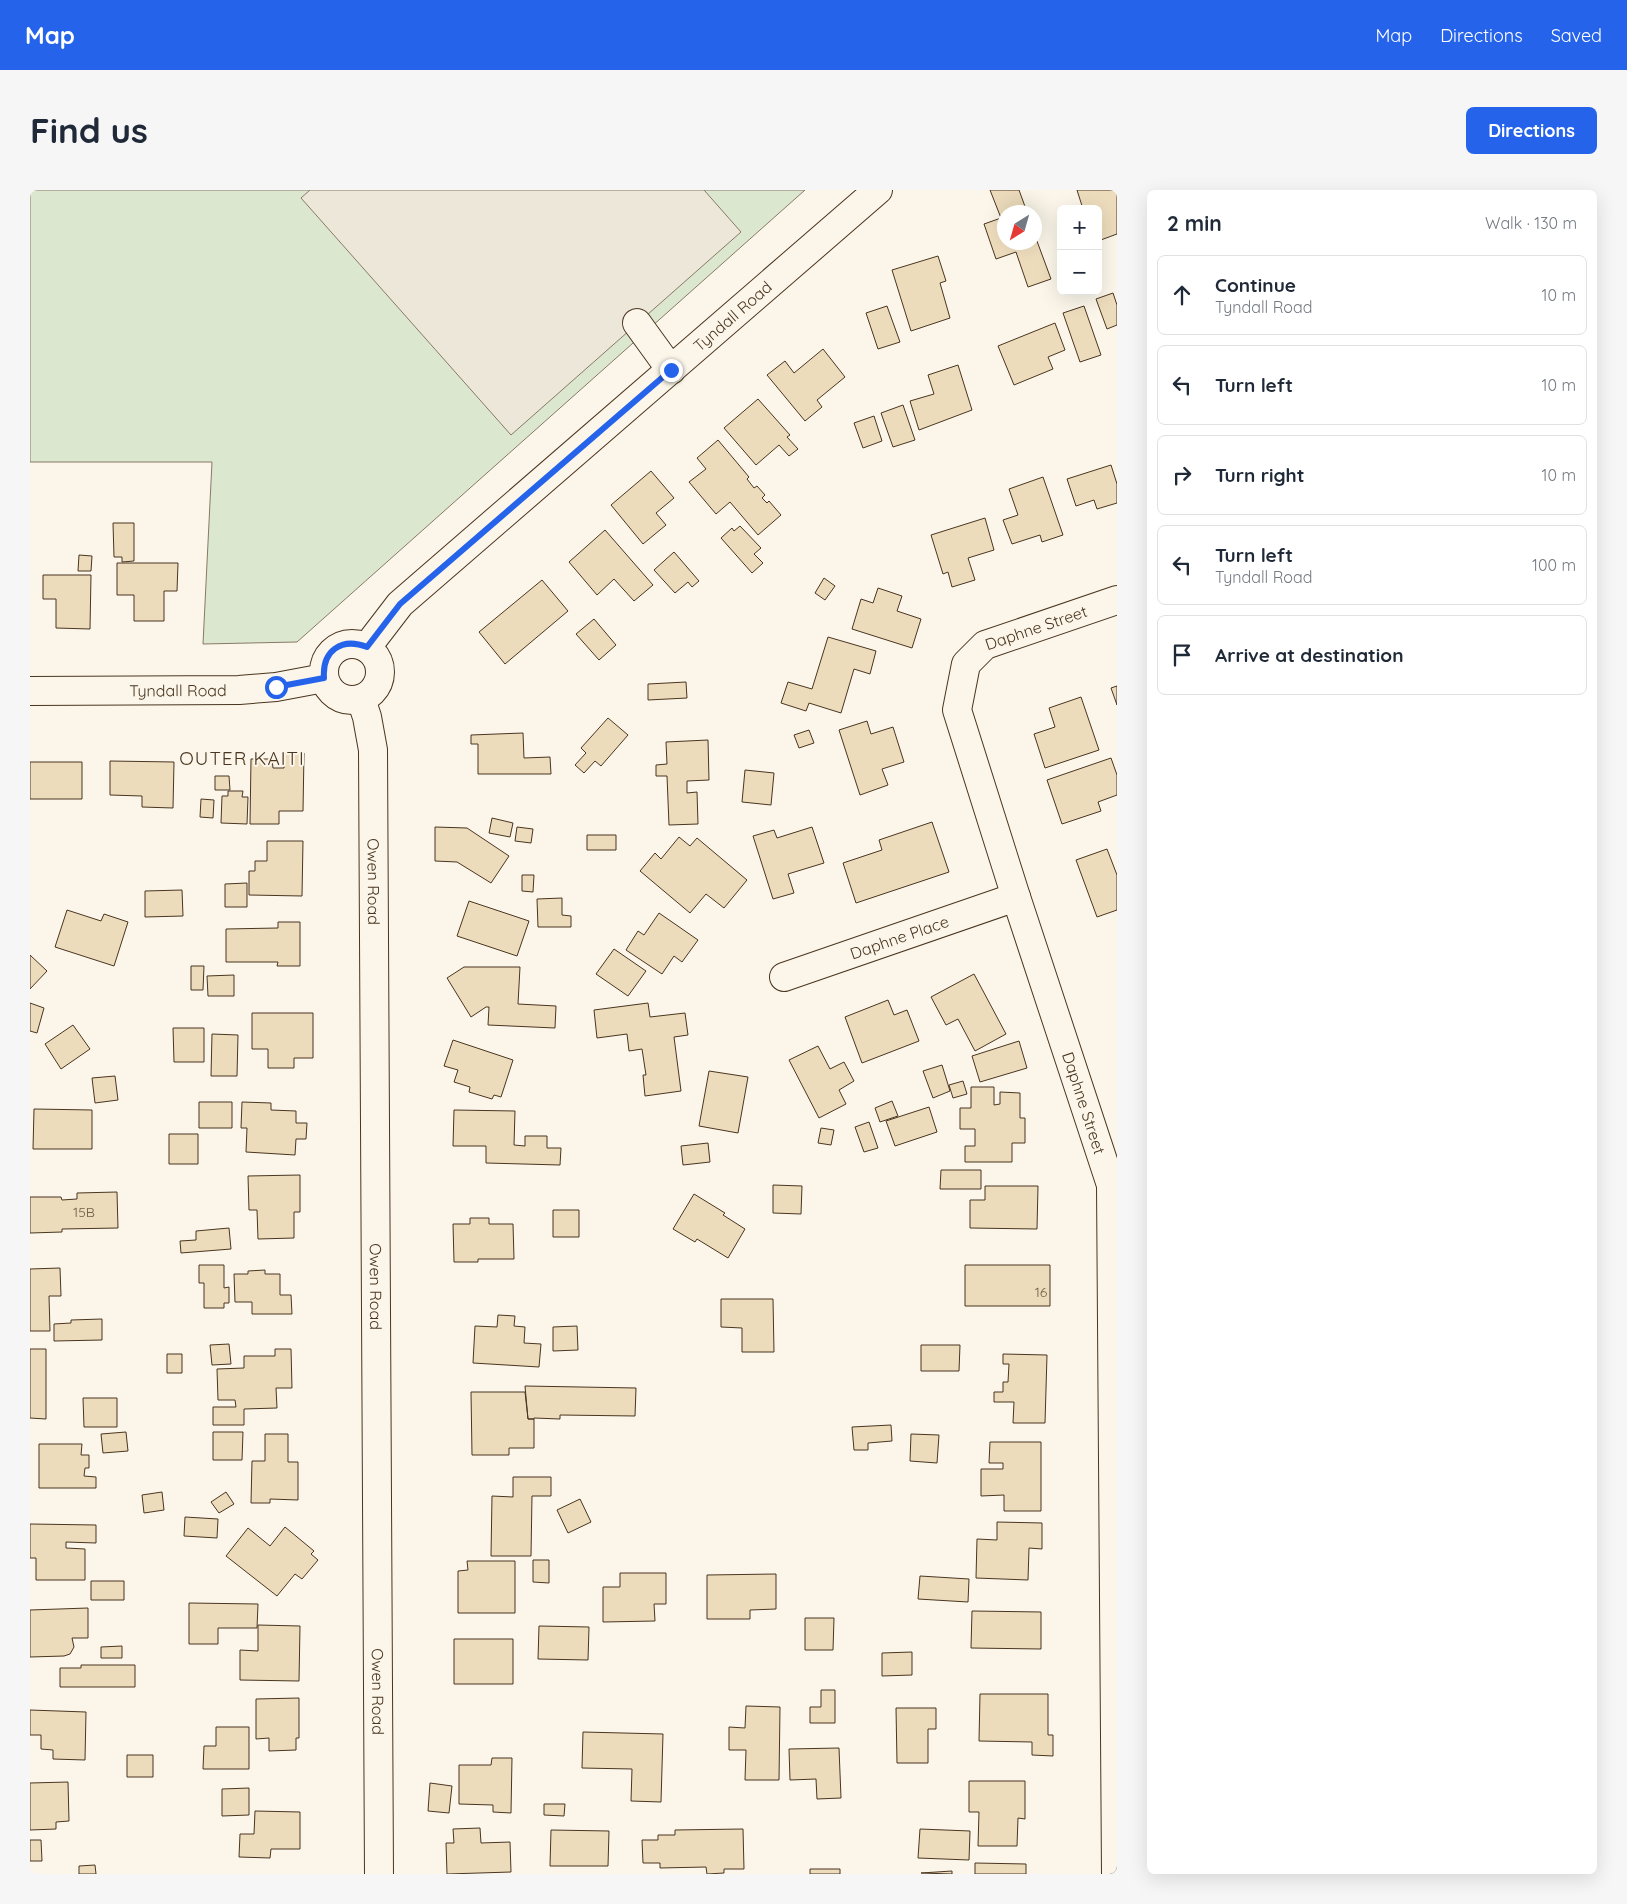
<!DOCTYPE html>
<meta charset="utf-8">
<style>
body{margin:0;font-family:Quicksand,sans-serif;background:#f6f6f7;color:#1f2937}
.controls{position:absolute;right:15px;top:15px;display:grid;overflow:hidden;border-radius:8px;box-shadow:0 5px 20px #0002}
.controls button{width:45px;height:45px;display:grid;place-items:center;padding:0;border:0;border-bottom:1px solid #e0e1e3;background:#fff;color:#1f2937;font:25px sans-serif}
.compass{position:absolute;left:967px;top:15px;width:45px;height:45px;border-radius:50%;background:#fff;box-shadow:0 5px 20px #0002;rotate:217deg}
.stop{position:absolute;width:15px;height:15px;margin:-11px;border:4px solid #2563eb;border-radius:50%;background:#fff}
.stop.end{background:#2563eb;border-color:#fff;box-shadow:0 1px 5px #0008}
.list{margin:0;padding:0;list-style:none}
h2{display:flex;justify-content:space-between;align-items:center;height:65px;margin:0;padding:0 20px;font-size:21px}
h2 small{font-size:16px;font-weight:400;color:#747a83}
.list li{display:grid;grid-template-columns:32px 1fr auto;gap:15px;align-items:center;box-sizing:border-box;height:80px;margin:0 10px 10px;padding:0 10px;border:1px solid #e0e1e3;border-radius:8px}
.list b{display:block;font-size:19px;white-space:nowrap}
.list p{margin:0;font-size:16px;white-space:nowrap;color:#747a83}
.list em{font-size:16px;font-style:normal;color:#747a83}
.icon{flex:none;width:28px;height:28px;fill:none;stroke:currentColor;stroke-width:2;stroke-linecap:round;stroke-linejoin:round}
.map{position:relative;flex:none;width:1087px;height:1684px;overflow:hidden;border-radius:8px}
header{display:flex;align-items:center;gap:30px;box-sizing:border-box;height:70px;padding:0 25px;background:#2563eb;color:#fff}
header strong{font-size:24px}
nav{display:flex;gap:28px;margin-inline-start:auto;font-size:18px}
.intro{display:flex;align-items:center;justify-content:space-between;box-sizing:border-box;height:120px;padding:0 30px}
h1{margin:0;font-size:35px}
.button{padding:12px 22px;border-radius:8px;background:#2563eb;color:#fff;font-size:18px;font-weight:700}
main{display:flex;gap:30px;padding:0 30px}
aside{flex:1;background:#fff;border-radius:8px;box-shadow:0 5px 20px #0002}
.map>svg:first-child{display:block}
.green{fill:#dce7d0;stroke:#887966}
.parking{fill:#ede7d9;stroke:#887966}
.building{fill:#ecdcbc;stroke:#4a3520}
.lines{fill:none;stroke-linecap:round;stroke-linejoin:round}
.minor-casing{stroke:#4a3520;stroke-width:30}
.minor{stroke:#fbf6e9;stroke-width:28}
.route{stroke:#2563eb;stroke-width:6}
.labels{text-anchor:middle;stroke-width:4;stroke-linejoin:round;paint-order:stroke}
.number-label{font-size:14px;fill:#725f47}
.street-label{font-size:16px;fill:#4a3520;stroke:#fbf6e9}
.quarter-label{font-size:19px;letter-spacing:1px;fill:#4a3520;stroke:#fbf6e9}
</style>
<header>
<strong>Map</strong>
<nav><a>Map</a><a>Directions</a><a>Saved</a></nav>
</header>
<div class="intro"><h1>Find us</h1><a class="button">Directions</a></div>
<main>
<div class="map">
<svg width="1087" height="1684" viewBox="0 0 1087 1684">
<rect width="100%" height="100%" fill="#fbf6e9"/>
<path class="green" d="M0 0H775L267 452 173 454 182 272H0Z"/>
<path class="parking" d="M280 0H674L711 42 481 245 271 8Z"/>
<path class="building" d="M960 0H989L997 22H974V52H1004V43L1021 89 998 97 986 62 966 69 954 34 971 28Z
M1047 0H1087V44L1068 51V19H1053Z
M908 66 916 91 910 93 920 128 881 141 862 80Z
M1083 103 1087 115V135L1077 139 1066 109Z
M857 116 870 152 848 159 836 123Z
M1054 116 1071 165 1050 172 1033 123Z
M1025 133 1035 160 1018 167 1023 179 984 195 968 156Z
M793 159 815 187 787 210 792 217 775 231 737 185 755 171 764 183Z
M928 175 942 220 889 240 880 211 904 204 898 185Z
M728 209 760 245 757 247 768 259 759 266 749 255 726 275 694 238Z
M873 215 885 250 863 257 851 223Z
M844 226 852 251 833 258 824 233Z
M688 250 719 287 717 289 724 298 727 296 735 305 732 308 737 313 739 311 751 325 728 345 700 312 686 324 659 292 676 279 667 268Z
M1081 275 1087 294V313L1067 319 1064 310 1046 316 1037 289Z
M621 281 644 308 626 323 636 335 613 354 581 315Z
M1013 287 1033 345 1012 352 1010 345 982 354 973 330 988 325 979 299Z
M955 328 964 360 938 368 945 390 922 397 918 382 913 384 901 345Z
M83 333H104V371L92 372V367H84Z
M710 336 731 358 724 364 733 373 722 383 691 348 702 338 704 341Z
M575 340 623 395 604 411 584 389 567 405 539 372Z
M644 362 669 391 662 397 658 392 645 403 624 380Z
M49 365 62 366 61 381H48Z
M87 373H148L147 401H134V431H104V405H87Z
M13 385H61L60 439 26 438V409H13Z
M794 388 805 396 795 410 785 403Z
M512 390 538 421 475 474 449 442Z
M848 398 872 406 867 421 891 429 882 458 822 439 831 409 843 413Z
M564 429 586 455 569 470 546 444Z
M798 447 846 461 840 484 824 479 811 523 779 513 776 521 751 513 758 492 782 499Z
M656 492 657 508 618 510V494Z
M1087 496V515L1081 498Z
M1051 507 1069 560 1015 578 1004 544 1025 537 1019 518Z
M578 528 598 545 571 576 565 571 554 583 545 575 556 563 551 558Z
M837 531 841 544 863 537 874 572 852 579 858 595 830 605 809 540Z
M779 540 784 553 769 558 764 545Z
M493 543 494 568 520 567 521 584H448V554H441V545Z
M678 550 679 590 657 591V603L667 602 668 634 639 635 637 586H626V575L637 574 636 552Z
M254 563H274L273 621H249V634H220L221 569H242L243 578H254Z
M1081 568 1087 585V605L1068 612 1071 621 1032 634 1017 590Z
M80 571 144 572 143 618 112 617V606L80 605Z
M0 572H52V609H0Z
M715 580 744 583 741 615 712 612Z
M185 586H199L200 600H185Z
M198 601H213L212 607H218L217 634 191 633 192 606H198Z
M171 609 184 610 183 628 170 627Z
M462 628 483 633 480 647 459 643Z
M902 632 919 682 826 713 813 673 852 660 849 650Z
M405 637 437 638 479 666 461 693 427 672 405 671Z
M487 637 503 639 501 653 485 651Z
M782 637 794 673 758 684 764 703 743 709 723 646 744 640 747 648Z
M557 645H586V660H557Z
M649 647 660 656 667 648 717 690 694 718 676 704 660 723 610 681 625 663 631 669Z
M237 651H273L272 706 219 705V681H225V671H237Z
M1077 659 1087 685V720L1067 727 1046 670Z
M492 685H504L503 702 492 701Z
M217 693V717H195V694Z
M152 700 153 726 115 727V701Z
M532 708V725L541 726V737H508L507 709Z
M439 711 499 731 487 766 427 746Z
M37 720 71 731 74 724 98 732 84 776 25 757Z
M629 723 668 750 652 772 644 766 632 784 596 760 608 741 614 745Z
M248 732H270V776H247L248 772H196V739L248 738Z
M584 759 616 781 598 806 566 784Z
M0 765 17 781 0 799Z
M161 776H174L173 800H161Z
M434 777H490L488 814 526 816 525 838 458 835 459 817H456L441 827 417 788Z
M944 784 976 844 945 861 928 829 916 835 901 807Z
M204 785V806H178L177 786Z
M858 810 864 825 877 820 889 851 832 873 815 827Z
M0 813 14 818 7 843 0 841Z
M618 813 620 827 655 823 658 845 644 847 651 901 615 906 613 885H616L612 859 599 861 597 844 567 848 564 820Z
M222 823H283V868H264V878H238V859H222Z
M43 835 60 859 31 879 15 854Z
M143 838H174V872H144Z
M182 844 208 845 207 886H181Z
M423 850 483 870 471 907 464 905 462 909 439 902 440 897 424 892 428 880 414 876Z
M989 851 997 878 950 892 942 866Z
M788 856 800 879 814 872 824 891 809 900 816 914 789 928 759 870Z
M912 875 920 901 903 908 893 881Z
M679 881 718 887 708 943 669 936Z
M85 886 88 910 65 913 62 888Z
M933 891 937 904 923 908 919 895Z
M941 897H964V915L970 914V902L990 903V928H995V953H982V972H935V956H945V939H930V918H941Z
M862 911 868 926 850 932 845 918Z
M169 912H202V938H169Z
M212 912 241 913V920L266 921V933H277L276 949H266L265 965 216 962 217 938H211Z
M899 917 907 942 865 956 856 931Z
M4 919 62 920V959H3Z
M424 920 485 921 484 955 495 956V946H517V958H531L530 975 456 973V956H423Z
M839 932 848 958 834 962 825 937Z
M791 938 804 940 801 955 788 953Z
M139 944H168V974H139Z
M678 953 680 972 653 975 651 956Z
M911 980H951V999H910Z
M270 985V1022H264V1048L228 1049 227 1020H219L218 986Z
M743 995 772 996 771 1024 743 1023Z
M955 996H1008L1007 1039 940 1038V1010H955Z
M87 1002 88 1038 32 1039V1042L0 1043V1007H31L32 1010 47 1009V1003Z
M664 1004 695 1023 693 1025 715 1039 698 1068 667 1049 665 1052 643 1039Z
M523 1020H549V1047H523Z
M440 1028H459V1034H483L484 1069H448V1072H424L423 1034H440Z
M199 1038 201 1059 151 1063 150 1051 166 1050V1041Z
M169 1075H194V1098L199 1097V1113H194V1118H174V1093H169Z
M935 1075H1020V1116H935Z
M30 1078 31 1106H19L20 1141H0V1079Z
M235 1080V1084H250V1105H261L262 1124H222V1112H205L204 1084H218V1081Z
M691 1109H743L744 1162H712V1138L691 1137Z
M468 1125 485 1126 484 1136 495 1137 494 1153 511 1154 509 1177 443 1173 445 1136 467 1137Z
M72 1129V1150L24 1151V1134L41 1133V1130Z
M547 1136 548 1160 523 1161V1137Z
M199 1154 201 1174 182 1175 180 1155Z
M891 1155H930L929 1181H891Z
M0 1159H16V1229L0 1228Z
M245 1159H261L262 1198H246L247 1218 214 1219V1235H183V1217H206L205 1210H188L187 1179 214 1178V1166H245Z
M137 1164H152V1183H137Z
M973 1164 1017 1165 1015 1233H983L984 1212H964V1202H973V1192H978L979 1174H973Z
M495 1196 606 1198 605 1226 530 1225V1229L504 1228V1229H498Z
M441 1202H495L498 1229H504V1258H479V1265H442Z
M53 1208H87V1237H54Z
M861 1235 862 1251 838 1253V1260H824L822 1237Z
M96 1242 98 1261 73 1263 71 1244Z
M183 1242H213L212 1270H183Z
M235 1244H258V1272H268V1310L240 1309V1313H221L222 1271H235Z
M881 1244 909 1245 907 1273 880 1271Z
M960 1252H1011V1321H974V1305L951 1306V1279H973V1273H959Z
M9 1254H52L51 1265H59V1278H55L54 1286 66 1287V1298H9Z
M483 1287H521V1306H502L501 1366H461L462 1306 483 1307Z
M132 1302 134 1320 114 1323 112 1305Z
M196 1302 204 1314 189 1323 181 1312Z
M550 1309 561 1332 538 1343 527 1320Z
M155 1327 188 1329 187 1348 154 1346Z
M967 1332 1012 1333V1359L999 1358 998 1390 946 1388 947 1349 967 1350Z
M0 1334 66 1335V1353L36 1352V1358L55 1359V1390H6V1368H0Z
M255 1337 284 1361 281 1364 288 1370 272 1389 265 1384 247 1406 196 1366 218 1338 240 1356Z
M503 1370H519V1393L503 1392Z
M437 1371H485V1423H428V1381L438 1380Z
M590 1383H636V1414H624L625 1431 573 1432V1397H590Z
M746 1384V1419L720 1420V1429H677V1385Z
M890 1386 939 1389 938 1412 888 1409Z
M61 1391H94V1410H61Z
M159 1413 228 1414 227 1438H188V1454H159Z
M58 1418V1448H42L44 1457 40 1464 34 1466 0 1467V1420Z
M942 1421 1011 1422V1459L941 1458Z
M775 1428H804L803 1460H775Z
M228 1435 270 1436 269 1491 210 1490V1460L228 1461Z
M509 1436 559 1437 558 1470 508 1469Z
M424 1449H483V1494H424Z
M92 1456V1468H71V1457Z
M882 1462V1485L852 1486V1463Z
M51 1475H105V1497H30V1478H51Z
M791 1500H805V1533H780V1517H791Z
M950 1504H1018V1545H1023V1566L1002 1565V1552L949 1551Z
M269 1508V1548H266V1560L239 1561V1548L226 1549V1509Z
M716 1516 750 1517 749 1590H715L716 1560H699V1537L715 1538Z
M866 1518H906V1539H898V1573H867Z
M0 1520 56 1522 55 1570 23 1569V1560L11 1559V1545H0Z
M186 1537H219V1579H173L174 1556H186Z
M553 1542 633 1544 631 1612 601 1611 602 1579 552 1578Z
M809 1558 811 1608 787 1609 786 1589 760 1590 759 1559Z
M97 1565H123V1587H97Z
M462 1568H482L481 1623 463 1622V1615L429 1614V1575H461Z
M939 1591H995V1629L988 1628 987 1656H948L949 1622H939Z
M38 1592 39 1631 26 1632V1639L0 1640V1593Z
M400 1593 422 1596 419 1623 398 1621Z
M219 1598V1625L192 1626V1599Z
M514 1614H535L534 1626 514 1625Z
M225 1621 270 1622V1659H241L240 1668 209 1667 210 1644H224Z
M450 1638 451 1653 480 1652 481 1682 417 1684 416 1653H424L423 1639Z
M713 1639 714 1679H694V1683L677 1684 676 1677 630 1678V1673H613L612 1650H628V1645H645V1640Z
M890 1639 940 1641 939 1670 888 1668Z
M521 1640 579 1641 578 1676H520Z
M0 1650H11L12 1671H0Z
M945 1673 996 1674V1684H945Z
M65 1675 66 1684H49V1676Z
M780 1679H810V1684H780Z
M922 1681V1684L891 1683Z"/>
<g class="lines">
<defs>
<g id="minor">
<path d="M607 133 641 180"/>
<circle cx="322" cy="482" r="28"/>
<path id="s1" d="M337 457 370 414 848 0"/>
<path id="s2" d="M0 501 209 500 246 497 294 488"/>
<path id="s3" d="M331 509 337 527 343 560 349 1684"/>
<path id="s4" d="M754 787 986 707"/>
<path id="s5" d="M1086 1684 1081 995 986 707 927 520 936 474 955 455 1087 410"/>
</g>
</defs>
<use href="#minor" class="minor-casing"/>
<use href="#minor" class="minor"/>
</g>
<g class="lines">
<path class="route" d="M246 497 294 488C292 461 311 447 337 457L370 414 641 180"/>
</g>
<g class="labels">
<g class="number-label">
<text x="54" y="1027">15B</text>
<text x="1011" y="1107">16</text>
</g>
<g class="street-label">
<text dy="6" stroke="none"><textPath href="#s1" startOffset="494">Tyndall Road</textPath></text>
<text dy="6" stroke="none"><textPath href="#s5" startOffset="1316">Daphne Street</textPath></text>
<text dy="6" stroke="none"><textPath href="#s2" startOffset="148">Tyndall Road</textPath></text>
<text dy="6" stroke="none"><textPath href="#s3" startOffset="184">Owen Road</textPath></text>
<text dy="6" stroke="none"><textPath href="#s4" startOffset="122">Daphne Place</textPath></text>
<text transform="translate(1054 913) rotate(72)" y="6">Daphne Street</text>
<text dy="6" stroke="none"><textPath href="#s3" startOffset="589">Owen Road</textPath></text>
<text dy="6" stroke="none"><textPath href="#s3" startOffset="994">Owen Road</textPath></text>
</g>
<g class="quarter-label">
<text x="212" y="575">OUTER KAITI</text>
</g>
</g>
</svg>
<div class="controls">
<button>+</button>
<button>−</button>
</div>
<svg class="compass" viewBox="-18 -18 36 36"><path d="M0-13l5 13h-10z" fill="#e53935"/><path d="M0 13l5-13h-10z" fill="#747a83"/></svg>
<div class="stop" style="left:246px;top:497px"></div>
<div class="stop end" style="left:641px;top:180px"></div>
</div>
<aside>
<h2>2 min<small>Walk · 130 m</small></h2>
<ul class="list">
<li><svg class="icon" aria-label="ahead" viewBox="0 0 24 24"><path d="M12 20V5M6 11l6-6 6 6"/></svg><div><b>Continue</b><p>Tyndall Road</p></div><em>10 m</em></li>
<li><svg class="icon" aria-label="left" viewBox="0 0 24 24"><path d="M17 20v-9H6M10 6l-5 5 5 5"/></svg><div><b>Turn left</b></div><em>10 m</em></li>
<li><svg class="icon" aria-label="right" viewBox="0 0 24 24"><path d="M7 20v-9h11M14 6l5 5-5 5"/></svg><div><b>Turn right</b></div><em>10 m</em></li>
<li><svg class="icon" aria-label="left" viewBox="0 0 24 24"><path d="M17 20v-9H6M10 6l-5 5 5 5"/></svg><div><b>Turn left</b><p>Tyndall Road</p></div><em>100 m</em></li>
<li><svg class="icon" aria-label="arrive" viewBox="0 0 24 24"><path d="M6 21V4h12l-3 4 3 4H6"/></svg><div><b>Arrive at destination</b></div></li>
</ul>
</aside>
</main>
